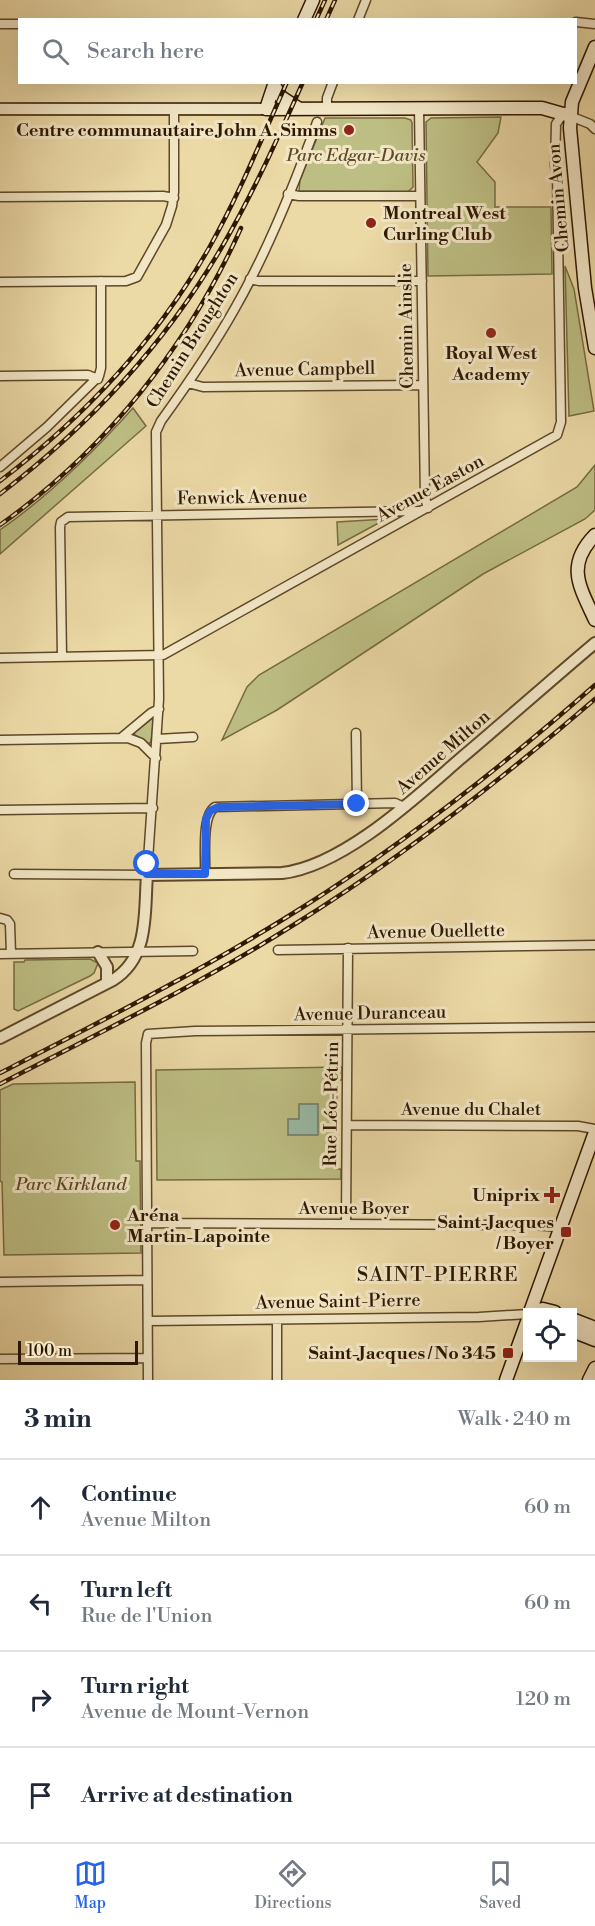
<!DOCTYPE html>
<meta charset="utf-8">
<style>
body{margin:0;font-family:"Libre Bodoni",serif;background:#f6f6f7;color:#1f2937}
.controls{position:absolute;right:18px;bottom:18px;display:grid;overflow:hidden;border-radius:0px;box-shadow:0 6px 24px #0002}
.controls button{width:54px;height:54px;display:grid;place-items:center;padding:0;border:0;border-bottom:2px solid #e0e1e3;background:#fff;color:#1f2937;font:30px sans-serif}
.scale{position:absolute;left:18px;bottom:15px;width:120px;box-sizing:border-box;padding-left:6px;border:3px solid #2f1800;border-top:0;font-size:16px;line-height:21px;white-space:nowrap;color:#2f1800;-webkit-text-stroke:4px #f2e6c5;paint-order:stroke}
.stop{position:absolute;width:18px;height:18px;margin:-14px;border:4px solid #2563eb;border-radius:50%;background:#fff}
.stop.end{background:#2563eb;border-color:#fff;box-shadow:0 2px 6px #0008}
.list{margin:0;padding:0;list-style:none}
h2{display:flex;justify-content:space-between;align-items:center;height:78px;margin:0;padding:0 24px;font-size:26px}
h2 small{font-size:20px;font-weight:400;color:#747a83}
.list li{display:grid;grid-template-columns:39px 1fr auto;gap:18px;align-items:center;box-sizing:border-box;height:96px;padding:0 24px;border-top:2px solid #e0e1e3}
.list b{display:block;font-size:22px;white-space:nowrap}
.list p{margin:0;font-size:20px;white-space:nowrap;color:#747a83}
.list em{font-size:20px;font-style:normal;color:#747a83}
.icon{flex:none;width:33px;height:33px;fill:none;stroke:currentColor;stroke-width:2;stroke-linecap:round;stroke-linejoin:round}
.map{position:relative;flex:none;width:595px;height:1380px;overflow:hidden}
.search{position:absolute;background:#fff;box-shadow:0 6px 24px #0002;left:18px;right:18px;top:18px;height:66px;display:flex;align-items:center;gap:15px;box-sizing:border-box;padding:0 21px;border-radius:0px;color:#747a83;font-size:22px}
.sheet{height:462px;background:#fff}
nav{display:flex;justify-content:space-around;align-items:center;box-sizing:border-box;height:84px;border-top:2px solid #e0e1e3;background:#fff;font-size:16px;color:#747a83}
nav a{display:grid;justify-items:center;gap:3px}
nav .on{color:#2563eb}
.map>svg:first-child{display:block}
.green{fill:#bdbe83;stroke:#766b42;stroke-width:1.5}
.water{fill:#98baa6;stroke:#6e7964;stroke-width:1.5}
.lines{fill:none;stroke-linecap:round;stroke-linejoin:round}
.minor-casing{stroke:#5e482a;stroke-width:11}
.tertiary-casing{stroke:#5e482a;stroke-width:14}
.secondary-casing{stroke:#2f1800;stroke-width:15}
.minor{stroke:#f2e6c5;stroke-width:8}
.tertiary{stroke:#f2e6c5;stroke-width:10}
.secondary{stroke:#f2e6c5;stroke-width:12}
.rail-casing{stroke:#2f1800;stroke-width:4.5}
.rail{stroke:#f2e6c5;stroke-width:2;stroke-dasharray:7;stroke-linecap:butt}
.route{stroke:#2563eb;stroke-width:8}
.poi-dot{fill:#8f2418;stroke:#f2e6c5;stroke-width:2}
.labels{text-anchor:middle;stroke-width:6;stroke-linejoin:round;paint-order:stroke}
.poi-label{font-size:18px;font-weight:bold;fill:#2f1800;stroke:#f2e6c5;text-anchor:end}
.park-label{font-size:18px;font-style:italic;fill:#5a4a27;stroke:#f2e6c5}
.street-label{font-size:18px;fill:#2f1800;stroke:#f2e6c5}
.neighbourhood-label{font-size:20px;letter-spacing:1.5px;fill:#2f1800;stroke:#f2e6c5}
</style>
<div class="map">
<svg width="595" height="1380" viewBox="0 0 595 1380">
<rect width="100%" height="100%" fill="#ebd9a6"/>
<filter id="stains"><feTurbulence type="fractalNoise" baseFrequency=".00333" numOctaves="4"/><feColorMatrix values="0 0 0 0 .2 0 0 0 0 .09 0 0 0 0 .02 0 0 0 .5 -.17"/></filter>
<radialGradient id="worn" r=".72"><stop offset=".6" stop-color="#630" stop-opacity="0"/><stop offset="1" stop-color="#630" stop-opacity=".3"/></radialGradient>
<path class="green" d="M501 117 498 133 477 162 495 182V207H551L552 274 428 276 426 122 431 118Z
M325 118H405L411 120 412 123 413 187 408 192 299 191 300 180Z
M565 266 574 289 594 411 569 416Z
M133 408 146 426 0 554V530C50 495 92 454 133 408Z
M595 465V510L585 519 483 574 277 710 222 740 247 687 259 675 577 487Z
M386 519 338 545 337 522Z
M154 717 151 741 149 744 135 735 134 733Z
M90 959 98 963 94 973 90 976 18 1011 14 1009V962H24L25 960Z
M342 1067V1080H337L336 1169H341V1179L157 1180 156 1070Z
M135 1082 136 1161H140L141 1253 4 1255 2 1182 0 1181V1090L13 1084Z"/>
<path class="water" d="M299 1104H318V1135H288V1119H299Z"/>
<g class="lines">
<defs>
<path id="minor" d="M358 20 366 0
M576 22 595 24
M0 24H20
M327 108V98L333 82
M419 108 425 498 428 508
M570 116 590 124 595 129
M288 194 299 196H420
M0 197 163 196 174 198
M250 279 259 281H422
M0 282 126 281 137 277 166 225 172 206 174 192V109
M0 376 88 375 98 379
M188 383 203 387 423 385
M0 467 47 427 99 376 101 368V281
M62 657 60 527 61 522 68 517 419 511
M0 658 163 655 557 435 561 422 557 173 555 166 556 124 564 112
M159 697 156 432 161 421C187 385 212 349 234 310 268 251 294 186 317 122
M356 733 357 804
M121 738 151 713 159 709
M157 739 193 737
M0 740 128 738 141 743 156 758
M0 810 153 808
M14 874 147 875 159 699
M205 874C206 858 201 816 215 807L395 803 404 807
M0 918 7 920 10 924 11 954
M278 950 595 945
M0 954 193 951
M347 1125 578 1126 595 1129
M148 1223 532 1225 560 1227
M346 1224 348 948
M0 1282 147 1280
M277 1320V1380
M148 1321 479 1317 528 1314
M0 1359 148 1358
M148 1380 146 1043 148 1034 195 1031 595 1027"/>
<path id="tertiary" d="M0 109H266
M98 952 107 967V983
M0 1038 113 980C150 957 144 912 147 875L282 873C343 866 415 798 460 759 505 721 550 681 595 643"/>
<path id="secondary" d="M304 20 313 0
M595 47 572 102 570 128 585 288 595 348
M275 82 266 109 542 108 570 116
M274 85 281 97 298 108
M595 535C565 566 580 587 595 620
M530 1312 595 1132
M533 1312 543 1309 555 1312
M572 1319 595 1328
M572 1331 595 1340
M506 1380 528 1319
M589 1380 595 1368"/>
</defs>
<use href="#minor" class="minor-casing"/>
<use href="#tertiary" class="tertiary-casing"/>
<use href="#secondary" class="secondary-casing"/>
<use href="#minor" class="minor"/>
<use href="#tertiary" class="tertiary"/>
<use href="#secondary" class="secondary"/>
<defs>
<path id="rail" d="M316 20 325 0
M326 20 335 0
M0 481C83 418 157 339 209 248 239 195 262 138 287 82
M0 494C89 426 166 343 223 245 253 193 278 138 303 82
M0 525C106 450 188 346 241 228
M0 1073C102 1021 205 969 303 907 406 842 503 766 595 685
M0 1084C99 1033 200 984 295 924 401 858 500 781 595 699"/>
</defs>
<use href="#rail" class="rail-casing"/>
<use href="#rail" class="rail"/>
</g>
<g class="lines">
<path class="route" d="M147 864V874H205L206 819 210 811 218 807 357 804"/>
</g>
<g class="poi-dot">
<circle cx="349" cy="130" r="6"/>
<circle cx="371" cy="223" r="6"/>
<circle cx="491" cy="333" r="6"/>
<path d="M549 1186h6v6h6v6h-6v6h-6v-6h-6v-6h6z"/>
<circle cx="115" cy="1225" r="6"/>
<rect x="560" y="1226" width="12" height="12" rx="3"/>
<rect x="502" y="1347" width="12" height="12" rx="3"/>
</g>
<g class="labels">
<g class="poi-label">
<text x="337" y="136">Centre communautaire John A. Simms</text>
<text x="383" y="219" text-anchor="start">Montreal West<tspan x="383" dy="21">Curling Club</tspan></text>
<text x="491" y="359" text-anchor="middle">Royal West<tspan x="491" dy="21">Academy</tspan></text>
<text x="540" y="1201">Uniprix</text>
<text x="127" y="1221" text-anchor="start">Aréna<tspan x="127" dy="21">Martin-Lapointe</tspan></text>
<text x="554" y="1228">Saint-Jacques<tspan x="554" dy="21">/ Boyer</tspan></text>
<text x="496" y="1359">Saint-Jacques / No 345</text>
</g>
<g class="park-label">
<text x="356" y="161">Parc Edgar-Davis</text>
<text x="71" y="1190">Parc Kirkland</text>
</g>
<g class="street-label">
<text transform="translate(558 198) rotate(-95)" y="6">Chemin Avon</text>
<text transform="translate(406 326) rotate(-91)" y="6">Chemin Ainslie</text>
<text transform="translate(192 340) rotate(-58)" y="6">Chemin Broughton</text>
<text transform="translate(305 369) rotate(-1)" y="6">Avenue Campbell</text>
<text transform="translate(430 488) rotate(-29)" y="6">Avenue Easton</text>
<text transform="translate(242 497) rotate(-1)" y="6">Fenwick Avenue</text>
<text transform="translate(443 752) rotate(-41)" y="6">Avenue Milton</text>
<text transform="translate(436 931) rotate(-1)" y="6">Avenue Ouellette</text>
<text transform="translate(370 1013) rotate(-1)" y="6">Avenue Duranceau</text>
<text transform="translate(331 1104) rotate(-89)" y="6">Rue Léo-Pétrin</text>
<text x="471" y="1115">Avenue du Chalet</text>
<text x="354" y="1214">Avenue Boyer</text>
<text transform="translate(338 1301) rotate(-1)" y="6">Avenue Saint-Pierre</text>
</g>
<g class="neighbourhood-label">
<text x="438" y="1281">SAINT-PIERRE</text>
</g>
</g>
<rect width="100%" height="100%" filter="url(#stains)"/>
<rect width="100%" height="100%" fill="url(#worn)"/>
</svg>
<div class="controls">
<button><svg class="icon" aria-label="locate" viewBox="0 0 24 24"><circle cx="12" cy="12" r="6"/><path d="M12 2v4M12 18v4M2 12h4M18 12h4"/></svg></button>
</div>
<div class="scale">100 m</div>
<div class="stop" style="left:147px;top:864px"></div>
<div class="stop end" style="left:357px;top:804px"></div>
<div class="search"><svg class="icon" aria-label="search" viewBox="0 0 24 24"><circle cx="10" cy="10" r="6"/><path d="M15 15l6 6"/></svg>Search here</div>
</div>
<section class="sheet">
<h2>3 min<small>Walk · 240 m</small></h2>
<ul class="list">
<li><svg class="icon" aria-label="ahead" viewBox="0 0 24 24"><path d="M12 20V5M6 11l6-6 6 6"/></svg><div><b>Continue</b><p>Avenue Milton</p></div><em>60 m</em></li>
<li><svg class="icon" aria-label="left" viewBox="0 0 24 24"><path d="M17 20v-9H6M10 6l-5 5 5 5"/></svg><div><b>Turn left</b><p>Rue de l'Union</p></div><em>60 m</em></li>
<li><svg class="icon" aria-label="right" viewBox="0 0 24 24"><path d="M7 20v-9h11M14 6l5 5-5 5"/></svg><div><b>Turn right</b><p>Avenue de Mount-Vernon</p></div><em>120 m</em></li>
<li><svg class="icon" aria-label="arrive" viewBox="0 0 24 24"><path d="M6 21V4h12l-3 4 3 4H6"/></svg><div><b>Arrive at destination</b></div></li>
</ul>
</section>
<nav>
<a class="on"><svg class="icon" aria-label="map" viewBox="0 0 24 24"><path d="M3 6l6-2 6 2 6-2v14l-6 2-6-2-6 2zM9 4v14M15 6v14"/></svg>Map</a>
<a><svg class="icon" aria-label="directions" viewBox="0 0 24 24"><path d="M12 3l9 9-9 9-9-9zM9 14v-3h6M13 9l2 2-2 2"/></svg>Directions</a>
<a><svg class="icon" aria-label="saved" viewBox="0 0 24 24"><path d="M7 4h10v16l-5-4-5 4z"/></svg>Saved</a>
</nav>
